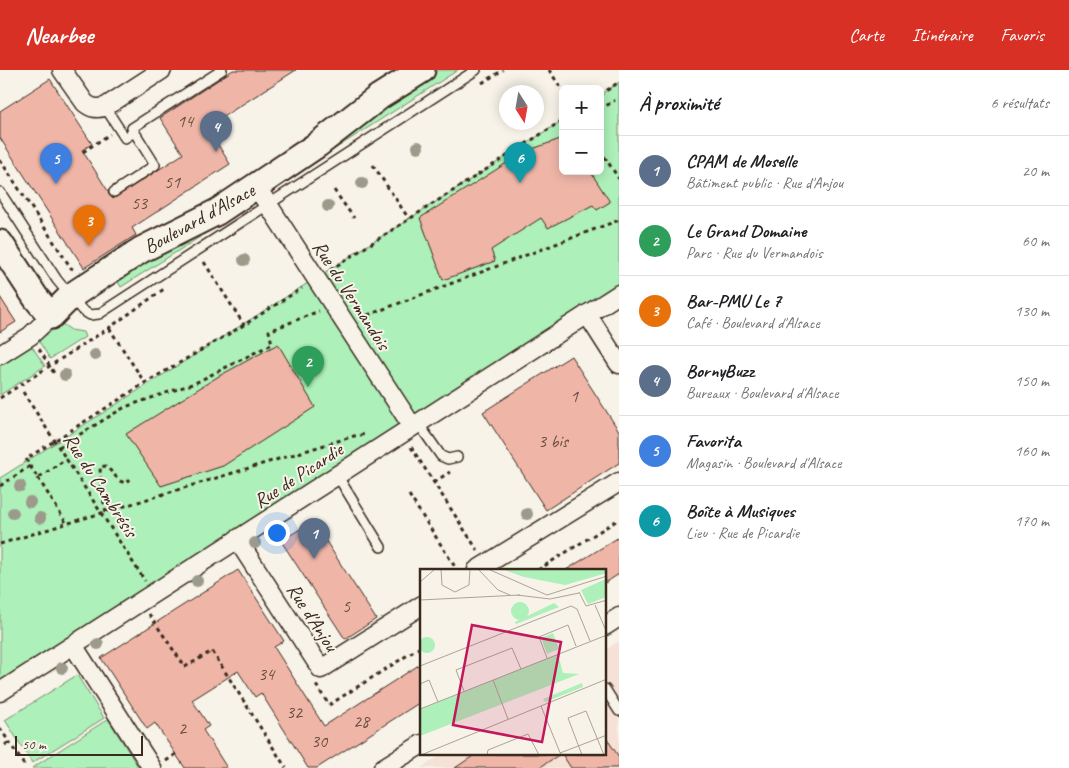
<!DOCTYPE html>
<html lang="fr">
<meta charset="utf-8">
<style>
body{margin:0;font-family:Caveat,sans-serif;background:#f6f6f6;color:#202124}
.controls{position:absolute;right:15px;top:15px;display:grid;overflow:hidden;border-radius:8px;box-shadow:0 2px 12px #0003}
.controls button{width:45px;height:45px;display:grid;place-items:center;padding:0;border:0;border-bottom:1px solid #e0e0e0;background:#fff;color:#202124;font:25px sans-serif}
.compass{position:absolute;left:499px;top:15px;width:45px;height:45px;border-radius:50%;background:#fff;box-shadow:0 2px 12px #0003;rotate:169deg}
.scale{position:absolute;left:15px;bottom:12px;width:128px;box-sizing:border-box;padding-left:5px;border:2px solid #3b2a1e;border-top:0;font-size:14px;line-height:18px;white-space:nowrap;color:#3b2a1e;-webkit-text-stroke:4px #f7f3e8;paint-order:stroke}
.you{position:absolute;left:276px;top:462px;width:18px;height:18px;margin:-12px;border:4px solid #fff;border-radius:50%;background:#1a73e8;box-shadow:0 0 0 8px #1a73e833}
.badge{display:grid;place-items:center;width:32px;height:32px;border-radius:50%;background:#d93025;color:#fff;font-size:16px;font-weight:700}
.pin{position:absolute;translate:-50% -41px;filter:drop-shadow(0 1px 2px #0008)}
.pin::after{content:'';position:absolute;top:26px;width:18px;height:15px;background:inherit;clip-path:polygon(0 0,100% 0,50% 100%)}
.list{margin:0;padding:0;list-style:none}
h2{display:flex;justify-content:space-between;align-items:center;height:65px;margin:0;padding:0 20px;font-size:21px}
h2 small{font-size:16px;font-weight:400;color:#757577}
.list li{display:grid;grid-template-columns:32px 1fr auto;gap:15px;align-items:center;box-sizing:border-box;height:70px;padding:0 20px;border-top:1px solid #e0e0e0}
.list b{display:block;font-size:19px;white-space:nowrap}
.list p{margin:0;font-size:16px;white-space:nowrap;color:#757577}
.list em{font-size:16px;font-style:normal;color:#757577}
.map{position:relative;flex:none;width:619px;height:698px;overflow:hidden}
header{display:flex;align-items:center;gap:30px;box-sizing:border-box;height:70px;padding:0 25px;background:#d93025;color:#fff}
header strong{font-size:24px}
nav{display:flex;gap:28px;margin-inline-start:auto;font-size:18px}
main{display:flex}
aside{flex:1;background:#fff}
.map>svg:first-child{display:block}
.built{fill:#f5e1d5}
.green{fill:#adf0b9;stroke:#748d6c}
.building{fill:#efb6a8;stroke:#3b2a1e}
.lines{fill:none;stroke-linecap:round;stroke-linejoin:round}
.lane-casing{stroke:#3b2a1e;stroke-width:12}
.street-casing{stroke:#3b2a1e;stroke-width:21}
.secondary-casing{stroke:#3b2a1e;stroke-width:29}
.path{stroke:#3b2a1e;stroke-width:3;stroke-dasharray:4 4;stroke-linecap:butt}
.lane{stroke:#f7f3e8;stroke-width:9}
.street{stroke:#f7f3e8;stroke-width:18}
.secondary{stroke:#f7f3e8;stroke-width:25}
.tree{fill:#9c9a8a}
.labels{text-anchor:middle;stroke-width:4;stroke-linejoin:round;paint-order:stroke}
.number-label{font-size:18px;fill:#684d40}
.street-label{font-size:20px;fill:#3b2a1e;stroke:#f7f3e8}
.inset-road{fill:none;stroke:#aca397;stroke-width:1}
.view{fill:#c2185b;fill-opacity:0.15;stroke:#c2185b;stroke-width:2.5}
.inset-edge{fill:none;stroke:#3b2a1e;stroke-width:2.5}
</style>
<header>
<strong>Nearbee</strong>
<nav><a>Carte</a><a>Itinéraire</a><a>Favoris</a></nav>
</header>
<main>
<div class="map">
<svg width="619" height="698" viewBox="0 0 619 698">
<rect width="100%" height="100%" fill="#f7f3e8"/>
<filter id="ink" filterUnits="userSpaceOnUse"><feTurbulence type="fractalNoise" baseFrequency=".02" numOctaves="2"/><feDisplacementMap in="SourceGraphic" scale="10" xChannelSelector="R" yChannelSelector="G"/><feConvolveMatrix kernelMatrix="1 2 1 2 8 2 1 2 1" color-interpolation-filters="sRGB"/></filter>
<g filter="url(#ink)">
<path class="built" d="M619 571V698H421L443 684H605V580Z"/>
<path class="green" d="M436 0H458L305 98 303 95 375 39Z
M619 12V224L0 617V408L409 149 563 50V101H600V25Z
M230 148 121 217 115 207Z
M61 253 71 260 83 262 85 267 50 289 38 270 49 263Z
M31 275 45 296 0 325V295Z
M77 605 104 648 32 693 5 650Z
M108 649 139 698H32Z"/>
<path class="building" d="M233 0H296L207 57 230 94 132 158 136 165 84 198 0 68V41L50 9 92 74 82 80 108 121 109 125 113 129 183 84 160 48Z
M563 68V101H590L610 132 597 140 593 135 548 158 541 148 491 180 495 191 443 210 420 148 524 82Z
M0 227 16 252 0 262Z
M278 274 315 337 223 396 161 416 126 364 219 306Z
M571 286 619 361V393L546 440 483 342Z
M313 451 376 549 345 569 281 471Z
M619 467V504L605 513V500H566Z
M238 500 284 571 274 577 324 656 422 593V631L317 698H308L261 623 255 627 238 601 192 630 209 656 203 660 227 698H185L155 653 147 659 101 588Z
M605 666 619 687V698H571L562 684H605Z
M476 684H560L539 698H455Z"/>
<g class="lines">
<defs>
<path id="lane" d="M105 37 125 68 134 62
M0 122 57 210 82 240 90 245 99 244 476 0
M114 122 155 95 132 58 222 0
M418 353 441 386 448 389 457 387
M337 405 381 477
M605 619 619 641"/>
<path id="street" d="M62 0 85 33C91 38 96 39 105 37L162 0
M256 116 412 356
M587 244 619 294
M0 285 30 266 51 246
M237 469 321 599 422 535
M477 500 619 412
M605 556 619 547
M73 575 152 698
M0 622 619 224
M383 698 422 674"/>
<path id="secondary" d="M0 173 36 228 51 246 71 226 141 180 217 142 256 116 317 75 379 27 422 0"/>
</defs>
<use href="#lane" class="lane-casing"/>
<use href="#street" class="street-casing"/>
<use href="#secondary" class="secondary-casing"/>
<path class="path" d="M549 0 563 21
M482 13 503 0
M600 25 619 12
M600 40 615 30
M600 80 619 109
M83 82 110 64
M0 90 71 198 73 199
M373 95 409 149
M334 120 354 148
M204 192 244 255
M330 200 563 50
M360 248 619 150
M109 258 145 313
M39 279 54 303
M23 322 145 511
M0 328 109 258 164 219
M59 377 125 337 195 313 272 274 269 261 319 241
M411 377 478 481
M30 396 38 408 66 389
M38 408 67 454
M434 412 450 402
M0 416 30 396 26 389 145 313 244 255 302 218
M409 425 457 500
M106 442 101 420 100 397 106 396 120 411 125 413 131 408
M0 474 354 366 367 364
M538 500 619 449
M149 544 185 597 212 581 286 698
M316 615 329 635 422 576
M0 658 26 698
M5 675 9 672
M166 691 176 684"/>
<use href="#lane" class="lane"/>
<use href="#street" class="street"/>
<use href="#secondary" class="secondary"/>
</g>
<g class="tree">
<circle cx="418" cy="77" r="6"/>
<circle cx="362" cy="113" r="6"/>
<circle cx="328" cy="136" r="6"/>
<circle cx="244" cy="190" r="6"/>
<circle cx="95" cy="285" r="6"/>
<circle cx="65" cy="305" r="6"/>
<circle cx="20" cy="416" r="6"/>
<circle cx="30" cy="432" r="6"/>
<circle cx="13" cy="443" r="6"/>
<circle cx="527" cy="444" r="6"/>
<circle cx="40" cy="448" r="6"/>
<circle cx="255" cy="473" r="6"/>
<circle cx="197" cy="511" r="6"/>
<circle cx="98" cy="574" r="6"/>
<circle cx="62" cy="598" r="6"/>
</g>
</g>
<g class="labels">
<g class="number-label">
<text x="185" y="57">14</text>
<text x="172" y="118">51</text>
<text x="139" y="139">53</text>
<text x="574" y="332">1</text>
<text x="553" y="377">3 bis</text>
<text x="346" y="542">5</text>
<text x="266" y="610">34</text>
<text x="294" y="648">32</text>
<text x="361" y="657">28</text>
<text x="182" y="664">2</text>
<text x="319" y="677">30</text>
</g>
<g class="street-label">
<text transform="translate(199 148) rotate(-29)" y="7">Boulevard d'Alsace</text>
<text transform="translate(352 225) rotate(57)" y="7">Rue du Vermandois</text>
<text transform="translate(298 405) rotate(-33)" y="7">Rue de Picardie</text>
<text transform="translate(101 415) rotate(57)" y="7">Rue du Cambrésis</text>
<text transform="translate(313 547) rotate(57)" y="7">Rue d'Anjou</text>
</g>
</g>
<g transform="translate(420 499)">
<rect width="186" height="186" fill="#f7f3e8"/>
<path d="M82 0H186L187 4 145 16 104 8ZM186 10V28L168 35 161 21ZM91 42a9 9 0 1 1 18 0a9 9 0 1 1-18 0ZM134 34 139 38 96 55 95 53ZM133 64 139 80 127 85 121 69ZM-1 76a8 8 0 1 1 16 0a8 8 0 1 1-16 0ZM138 85 143 104 159 105 0 167V140ZM162 114 163 118 125 133 123 130Z" fill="#adf0b9"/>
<path class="inset-road" d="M21 0 22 16 35 23 49 16 50 0M58 0 78 21 90 26M68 0 127 26 187 7M0 13 15 0M159 23 166 37 187 31M97 26 130 30 159 24M0 31 100 26M175 36 187 64M127 89 119 68 148 56 156 77M0 97 151 37 157 40 170 72M73 111 88 150M0 115 9 111 18 133M44 122 36 101 92 79 101 100M121 137 141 186M0 140 187 66M140 184 187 166M1 186 187 110M67 186 68 181 108 165 119 186M162 186 148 149 166 142 184 186"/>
<path class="view" d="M52 56 141 73 122 173 33 156Z"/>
<rect width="186" height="186" class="inset-edge"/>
</g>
</svg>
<div class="controls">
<button>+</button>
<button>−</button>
</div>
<svg class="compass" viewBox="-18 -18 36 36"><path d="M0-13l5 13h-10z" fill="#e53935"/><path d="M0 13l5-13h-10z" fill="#757577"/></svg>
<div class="scale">50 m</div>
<div class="you"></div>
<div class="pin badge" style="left:314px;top:489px;background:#5c6f8a">1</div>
<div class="pin badge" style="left:308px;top:317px;background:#2e9e5b">2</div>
<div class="pin badge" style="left:89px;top:176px;background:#e8710a">3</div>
<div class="pin badge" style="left:216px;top:82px;background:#5c6f8a">4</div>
<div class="pin badge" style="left:56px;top:114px;background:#3f7fe0">5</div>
<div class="pin badge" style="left:520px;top:113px;background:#0f9aa8">6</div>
</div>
<aside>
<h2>À proximité<small>6 résultats</small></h2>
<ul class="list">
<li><span class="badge" style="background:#5c6f8a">1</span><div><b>CPAM de Moselle</b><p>Bâtiment public · Rue d'Anjou</p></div><em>20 m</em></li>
<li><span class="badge" style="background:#2e9e5b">2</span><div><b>Le Grand Domaine</b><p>Parc · Rue du Vermandois</p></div><em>60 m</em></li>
<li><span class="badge" style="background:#e8710a">3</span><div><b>Bar-PMU Le 7</b><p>Café · Boulevard d'Alsace</p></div><em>130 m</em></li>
<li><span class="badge" style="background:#5c6f8a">4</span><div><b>BornyBuzz</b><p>Bureaux · Boulevard d'Alsace</p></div><em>150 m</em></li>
<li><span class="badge" style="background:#3f7fe0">5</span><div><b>Favorita</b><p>Magasin · Boulevard d'Alsace</p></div><em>160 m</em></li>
<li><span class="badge" style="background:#0f9aa8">6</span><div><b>Boîte à Musiques</b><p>Lieu · Rue de Picardie</p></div><em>170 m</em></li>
</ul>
</aside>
</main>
